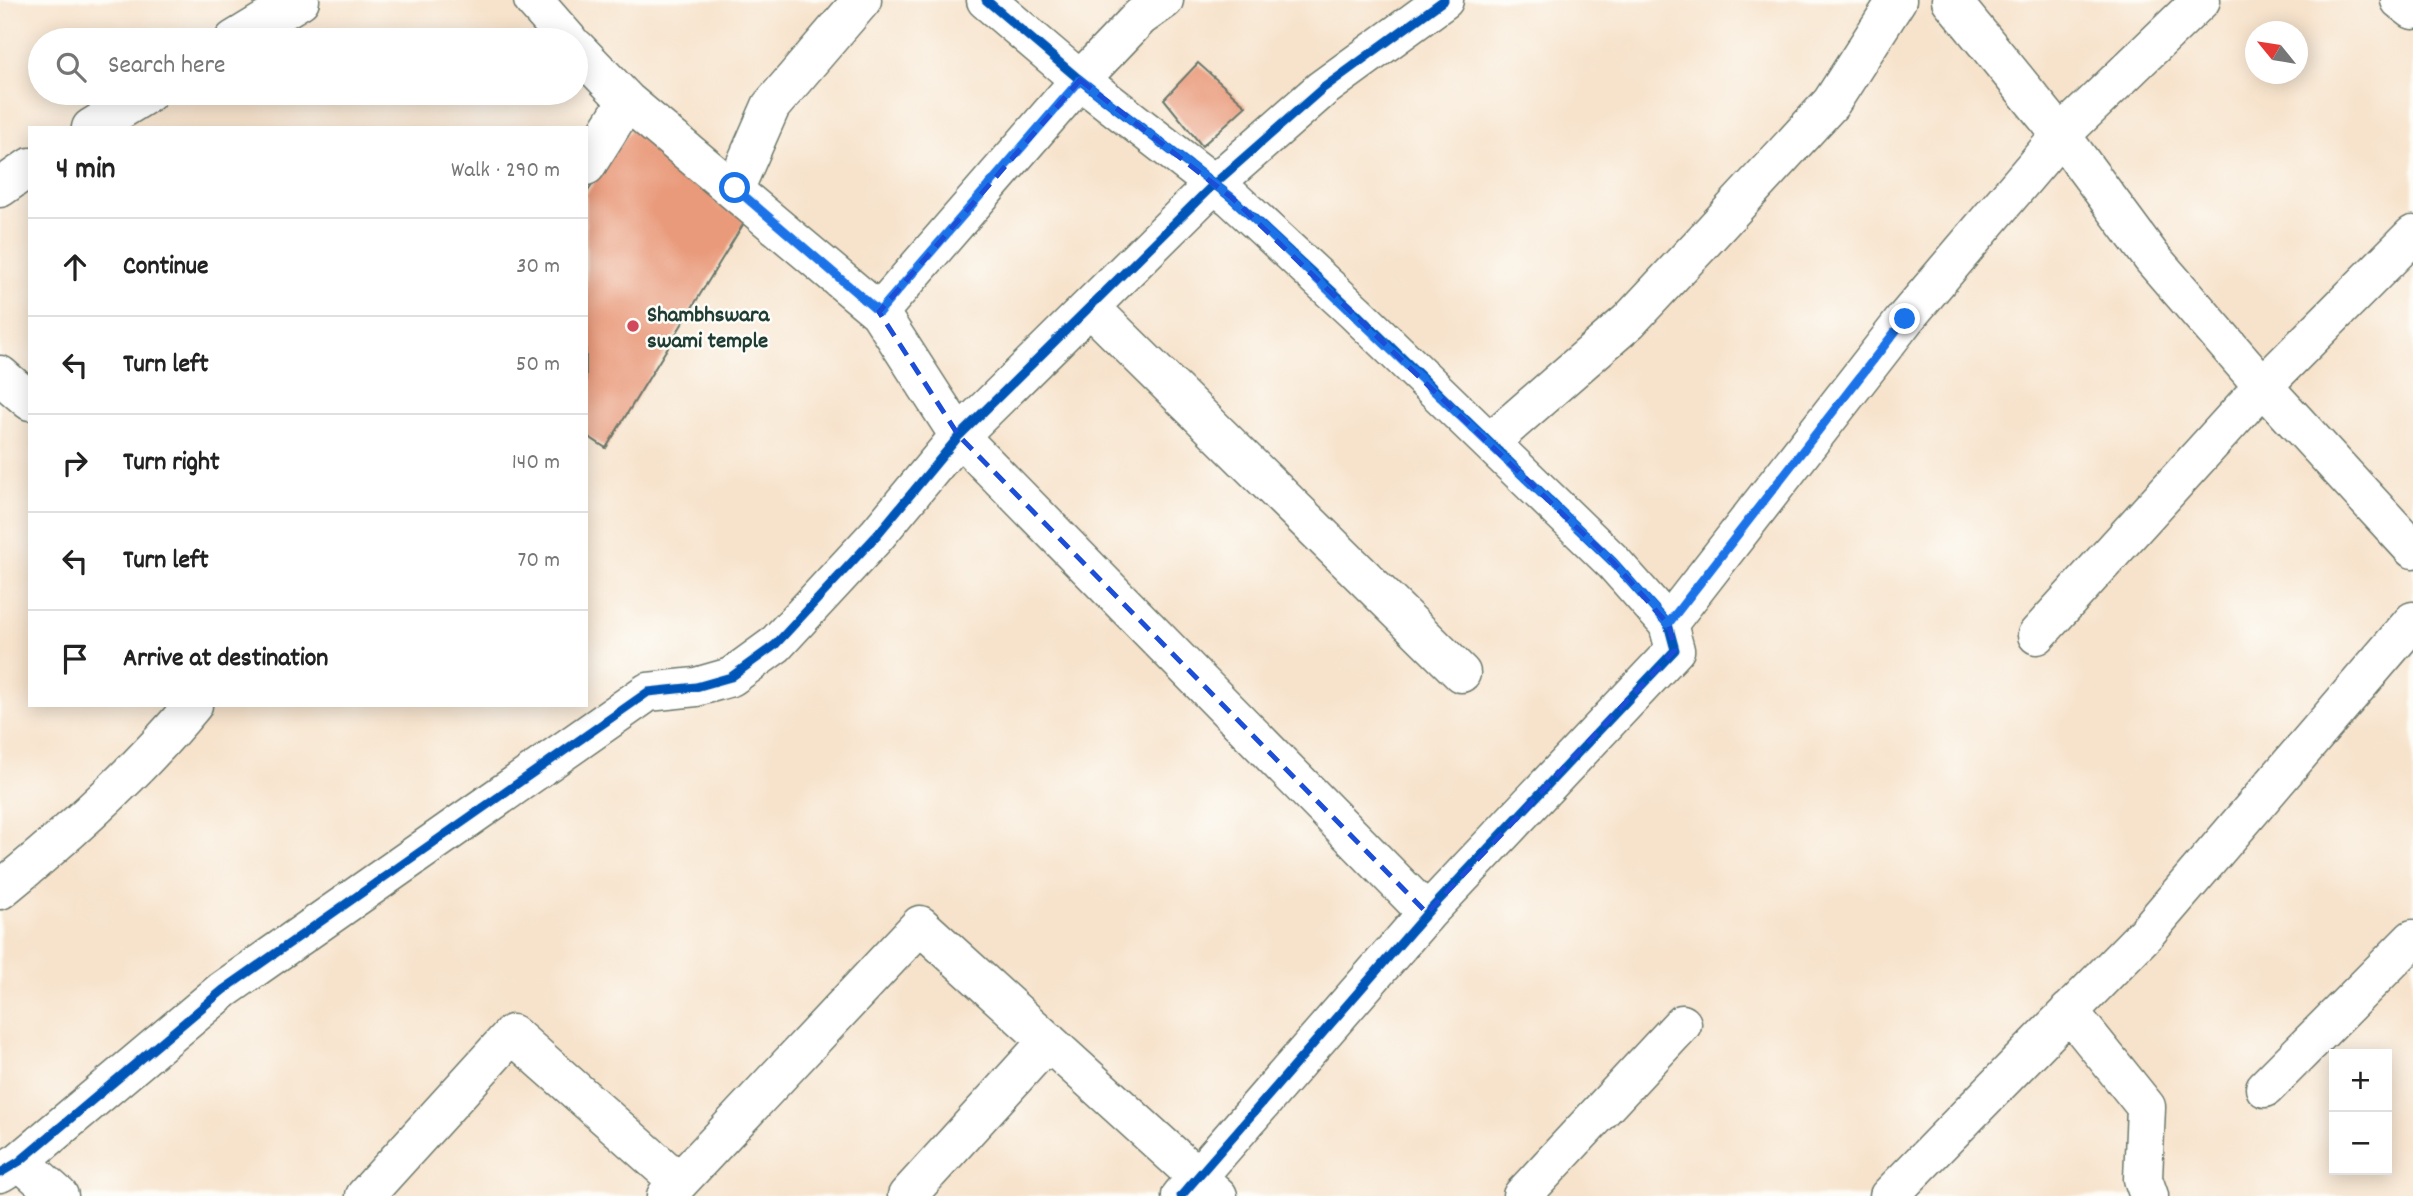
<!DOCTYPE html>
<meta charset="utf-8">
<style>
body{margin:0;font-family:Dekko,sans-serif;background:#f2f2f2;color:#222}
.controls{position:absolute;right:21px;bottom:21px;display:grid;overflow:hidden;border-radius:0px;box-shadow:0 4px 18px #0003}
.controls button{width:63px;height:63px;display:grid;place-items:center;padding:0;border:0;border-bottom:2px solid #e0e0e0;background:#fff;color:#222;font:35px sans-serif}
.compass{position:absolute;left:2245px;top:21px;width:63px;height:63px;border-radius:50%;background:#fff;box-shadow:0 4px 18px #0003;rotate:300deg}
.stop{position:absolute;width:21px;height:21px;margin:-16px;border:5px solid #1a73e8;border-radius:50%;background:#fff}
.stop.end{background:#1a73e8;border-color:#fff;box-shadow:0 2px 7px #0008}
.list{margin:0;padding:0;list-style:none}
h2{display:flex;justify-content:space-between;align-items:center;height:91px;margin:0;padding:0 28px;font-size:30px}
h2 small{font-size:23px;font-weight:400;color:#767676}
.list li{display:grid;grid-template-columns:46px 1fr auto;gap:21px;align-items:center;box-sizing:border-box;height:98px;padding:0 28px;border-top:2px solid #e0e0e0}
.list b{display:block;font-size:26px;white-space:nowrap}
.list em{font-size:23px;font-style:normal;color:#767676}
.icon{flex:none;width:38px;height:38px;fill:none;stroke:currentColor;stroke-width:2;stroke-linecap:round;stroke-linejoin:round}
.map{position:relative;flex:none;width:2413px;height:1196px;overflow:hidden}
.search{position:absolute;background:#fff;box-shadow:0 4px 18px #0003;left:28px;top:28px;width:560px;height:77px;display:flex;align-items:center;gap:18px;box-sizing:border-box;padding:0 24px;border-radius:38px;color:#767676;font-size:26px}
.panel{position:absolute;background:#fff;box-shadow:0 4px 18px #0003;left:28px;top:126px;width:560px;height:581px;border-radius:0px}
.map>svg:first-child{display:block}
.building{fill:#e99a7a}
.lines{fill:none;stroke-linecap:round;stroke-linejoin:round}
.minor-casing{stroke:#6b7769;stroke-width:41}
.minor{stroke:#fff;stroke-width:38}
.cycleway-casing{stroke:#fdfcf7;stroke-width:13}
.cycleway{stroke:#0057b8;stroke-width:9}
.route{stroke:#1a73e8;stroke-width:9}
.marked{fill:none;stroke:#1d4ed8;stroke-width:5;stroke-dasharray:14 9;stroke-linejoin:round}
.poi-dot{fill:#d1495b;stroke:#fdfcf7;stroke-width:2.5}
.labels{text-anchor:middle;stroke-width:5;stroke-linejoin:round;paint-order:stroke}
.poi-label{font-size:23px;font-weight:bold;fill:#1f3d34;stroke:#fdfcf7;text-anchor:start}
</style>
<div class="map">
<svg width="2413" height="1196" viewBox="0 0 2413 1196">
<rect width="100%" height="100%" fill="#fdfcf7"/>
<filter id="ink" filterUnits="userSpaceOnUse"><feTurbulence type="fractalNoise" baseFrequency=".0143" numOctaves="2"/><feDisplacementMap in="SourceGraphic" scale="14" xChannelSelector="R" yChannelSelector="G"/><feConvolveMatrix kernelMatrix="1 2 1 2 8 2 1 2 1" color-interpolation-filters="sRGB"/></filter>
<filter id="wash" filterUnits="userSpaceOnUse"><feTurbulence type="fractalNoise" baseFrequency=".00686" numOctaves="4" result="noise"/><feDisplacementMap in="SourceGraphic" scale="28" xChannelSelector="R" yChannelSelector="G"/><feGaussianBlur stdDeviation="1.57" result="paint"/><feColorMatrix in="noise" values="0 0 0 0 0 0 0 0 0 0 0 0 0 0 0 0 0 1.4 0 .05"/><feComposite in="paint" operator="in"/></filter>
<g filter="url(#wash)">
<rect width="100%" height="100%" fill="#f7e3cc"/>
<g id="blocks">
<path class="building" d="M1198 63 1246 106 1202 146 1164 99Z
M634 124 747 218 606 448 586 435V194Z"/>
</g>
</g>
<g filter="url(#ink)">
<use href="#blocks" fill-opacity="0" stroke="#6b7769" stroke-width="2"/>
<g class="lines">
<defs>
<path id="minor" d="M533 0 568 40
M986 0 1080 80 1232 198 1355 312 1613 562 1668 624 1675 650 1427 913 1181 1196
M1951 0 2061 135 2152 258 2263 386 2413 549
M2400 0 2413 10
M234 40 300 0
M576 48 627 101 879 312 959 436 1427 913
M91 128 148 93
M586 166 627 101
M0 188 30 167
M735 188 771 106 862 0
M1090 307 1461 673
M879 312 1080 80 1140 17 1164 0
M0 375 30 401
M1490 442 1629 321 1701 244 1831 103 1897 0
M1668 624 1905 319 2061 135 2201 0
M2037 635 2263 386 2413 235
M0 890C69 834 136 774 193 705
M2069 1011 2146 1107 2143 1179 2149 1196
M2265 1088 2413 939
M20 1161 59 1196
M0 1173 20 1161 223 990 648 692 696 687 731 677 775 645 877 535 959 436 1214 184 1322 89 1444 0
M365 1196 512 1034 679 1182
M666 1196 920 925 1218 1196
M907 1196 1048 1041
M1522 1196 1682 1024
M1889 1196 2146 933 2413 621"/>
</defs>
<use href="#minor" class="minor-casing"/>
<use href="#minor" class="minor"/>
<defs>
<path id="cycleway" d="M986 0 1080 80 1232 198 1355 312 1613 562 1668 624 1675 650 1427 913 1181 1196
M0 1173 20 1161 223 990 648 692 696 687 731 677 775 645 877 535 959 436 1214 184 1322 89 1444 0"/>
</defs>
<use href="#cycleway" class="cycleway-casing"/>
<use href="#cycleway" class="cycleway"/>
</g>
</g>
<g class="lines" filter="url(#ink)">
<path class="route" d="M735 188 879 312 1080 80 1232 198 1613 562 1668 624 1905 319"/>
</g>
<path class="marked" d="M1080 80 1232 198 1613 562 1668 624 1675 650 1427 913 959 436 879 312Z"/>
<circle class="poi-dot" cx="633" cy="326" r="7"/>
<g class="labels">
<g class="poi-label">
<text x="647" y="321">Shambhswara<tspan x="647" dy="26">swami temple</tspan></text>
</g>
</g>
</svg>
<div class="controls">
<button>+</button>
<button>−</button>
</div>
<svg class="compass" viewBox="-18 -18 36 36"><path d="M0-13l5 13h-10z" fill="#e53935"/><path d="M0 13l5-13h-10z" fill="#767676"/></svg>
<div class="stop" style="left:735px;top:188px"></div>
<div class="stop end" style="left:1905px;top:319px"></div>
<div class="search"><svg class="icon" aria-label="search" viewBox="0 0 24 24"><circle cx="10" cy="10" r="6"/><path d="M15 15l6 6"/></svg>Search here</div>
<section class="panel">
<h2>4 min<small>Walk · 290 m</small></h2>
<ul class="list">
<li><svg class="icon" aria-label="ahead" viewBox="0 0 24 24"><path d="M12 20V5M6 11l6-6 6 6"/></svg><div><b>Continue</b></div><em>30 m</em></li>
<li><svg class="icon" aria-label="left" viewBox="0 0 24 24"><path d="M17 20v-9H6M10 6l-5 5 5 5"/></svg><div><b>Turn left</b></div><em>50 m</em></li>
<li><svg class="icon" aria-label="right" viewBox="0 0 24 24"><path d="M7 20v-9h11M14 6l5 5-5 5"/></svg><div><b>Turn right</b></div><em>140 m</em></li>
<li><svg class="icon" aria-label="left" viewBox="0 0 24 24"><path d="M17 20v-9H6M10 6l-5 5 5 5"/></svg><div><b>Turn left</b></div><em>70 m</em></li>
<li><svg class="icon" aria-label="arrive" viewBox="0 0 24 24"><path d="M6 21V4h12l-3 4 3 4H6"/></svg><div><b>Arrive at destination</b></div></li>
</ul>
</section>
</div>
